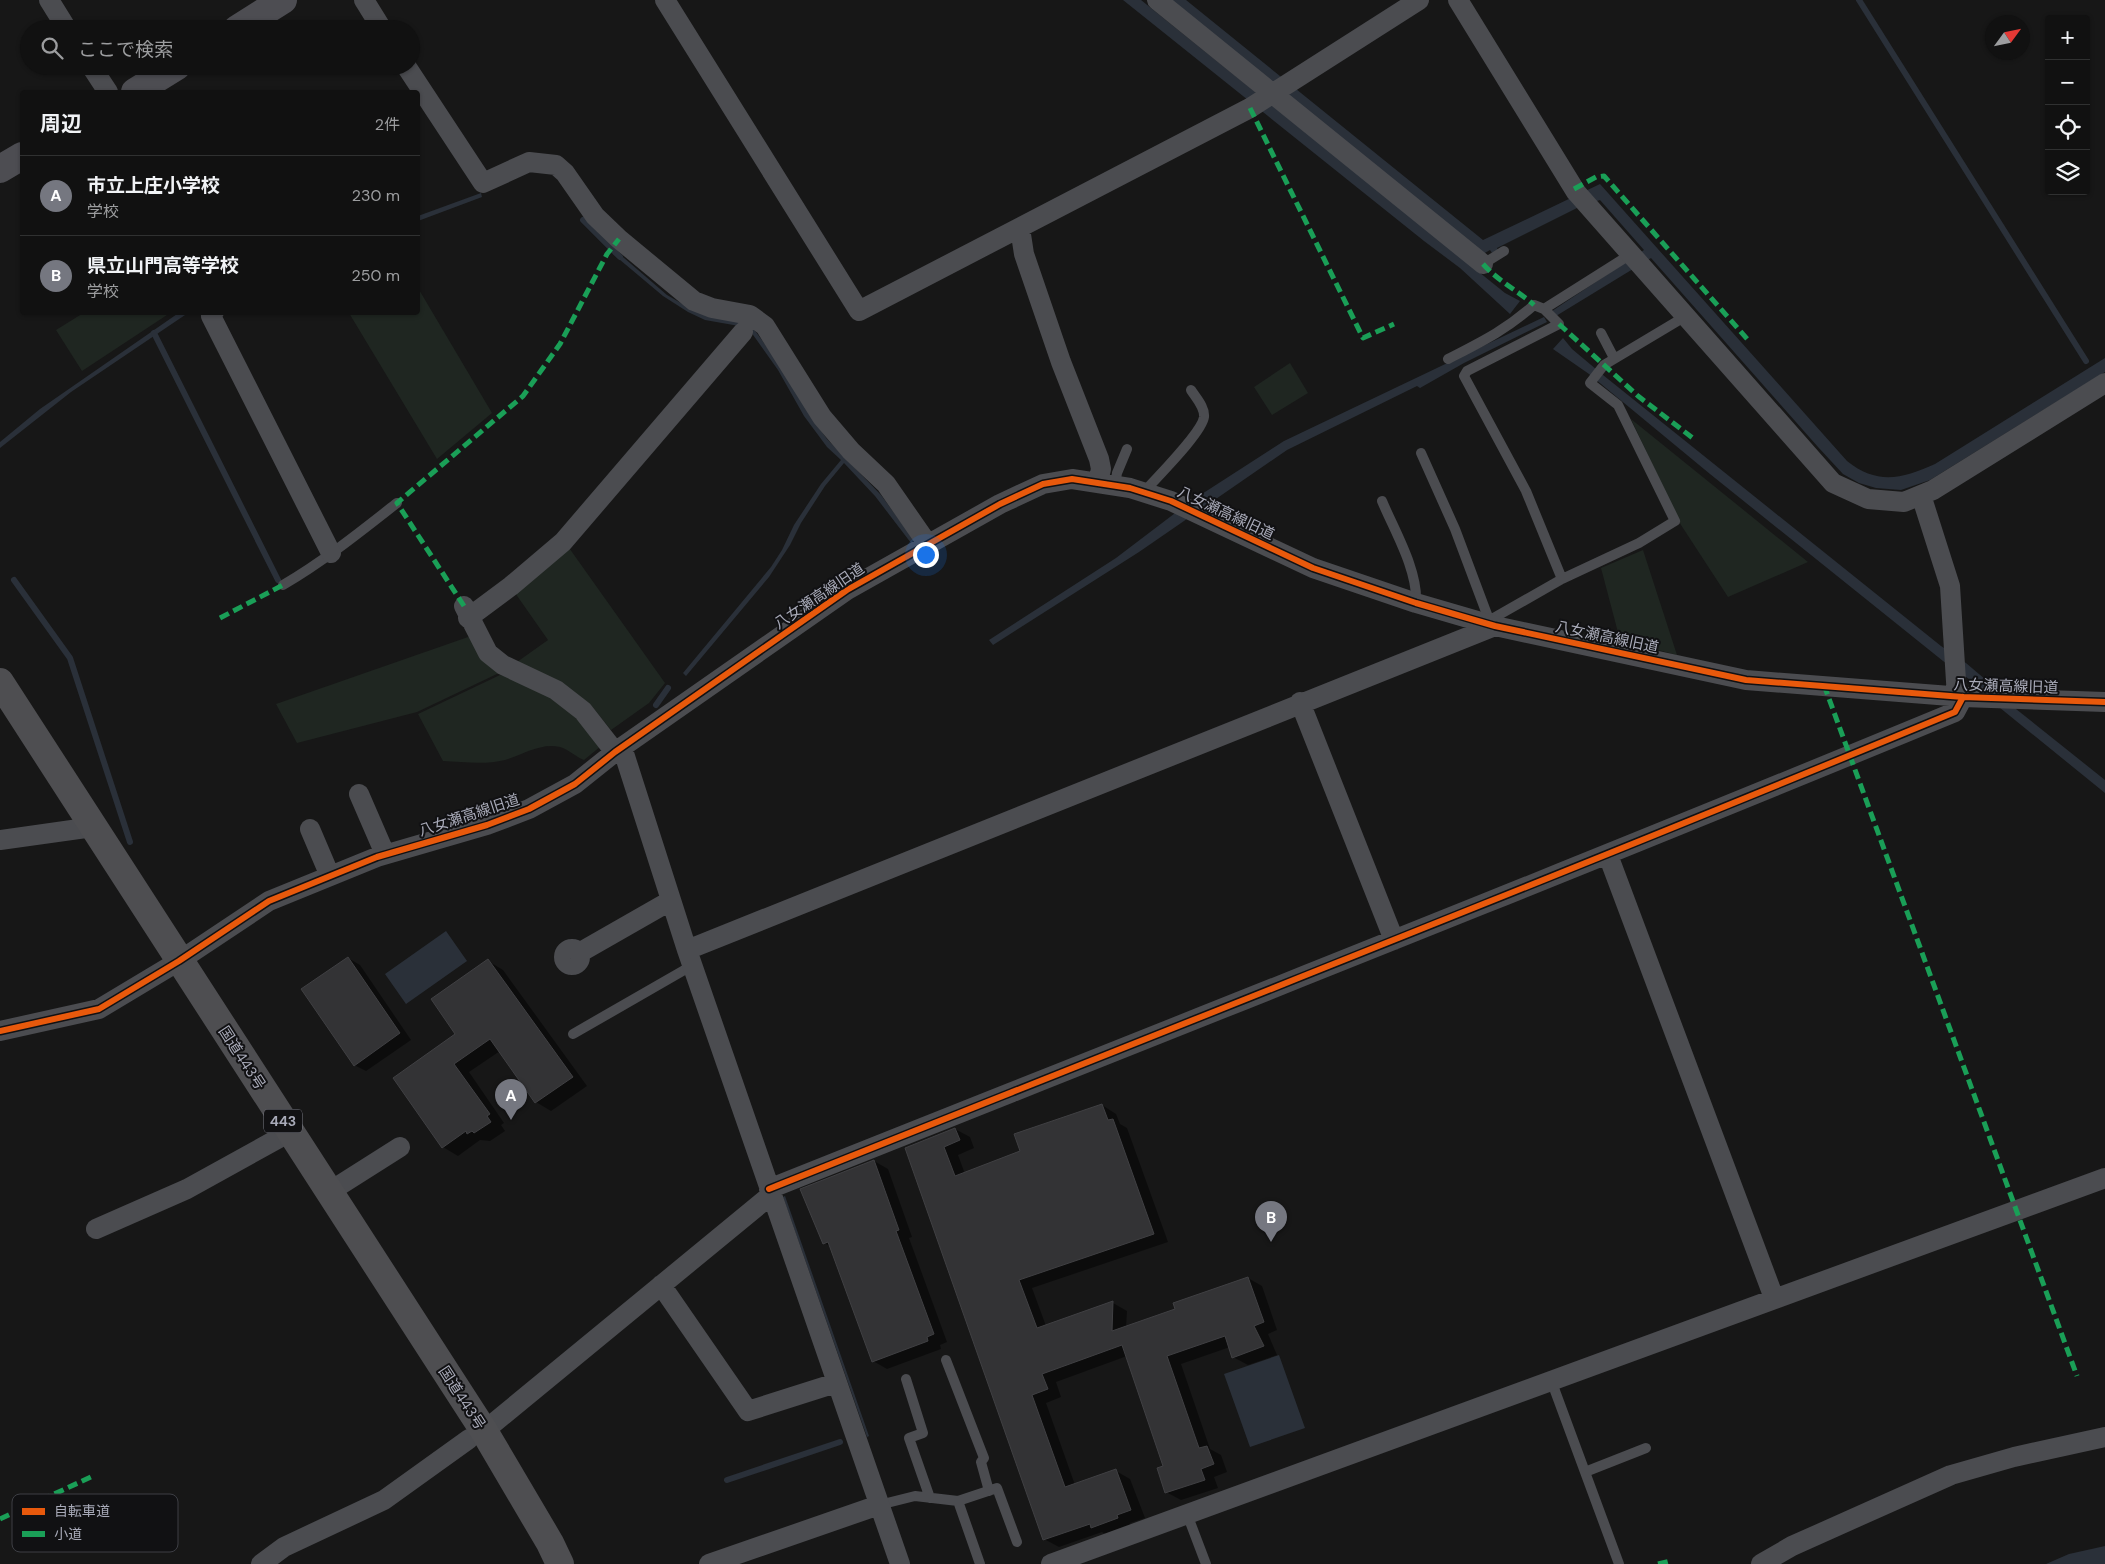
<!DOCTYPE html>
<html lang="ja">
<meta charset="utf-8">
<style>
body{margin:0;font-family:"DM Sans","Noto Sans JP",sans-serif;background:#1a1a1a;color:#f1f3f6}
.controls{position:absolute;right:15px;top:15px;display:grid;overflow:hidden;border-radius:5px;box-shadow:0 1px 4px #0004}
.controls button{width:45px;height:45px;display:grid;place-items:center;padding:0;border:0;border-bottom:1px solid #303131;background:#111;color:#f1f3f6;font:25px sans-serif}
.compass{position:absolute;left:1985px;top:15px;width:45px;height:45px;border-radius:50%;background:#111;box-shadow:0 1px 4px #0004;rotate:57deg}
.you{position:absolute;left:925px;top:554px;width:18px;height:18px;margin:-12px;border:4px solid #fff;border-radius:50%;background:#1a73e8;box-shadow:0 0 0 8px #1a73e833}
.badge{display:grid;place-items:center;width:32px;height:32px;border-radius:50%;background:#757780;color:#fff;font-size:16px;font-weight:700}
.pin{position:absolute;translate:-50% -41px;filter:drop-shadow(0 1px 2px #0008)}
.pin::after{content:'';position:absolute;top:26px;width:18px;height:15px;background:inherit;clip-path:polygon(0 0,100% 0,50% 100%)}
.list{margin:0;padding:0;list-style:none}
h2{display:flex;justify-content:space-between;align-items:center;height:65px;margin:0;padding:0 20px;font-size:21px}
h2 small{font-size:16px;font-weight:400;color:#9c9d9f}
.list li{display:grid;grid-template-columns:32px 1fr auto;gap:15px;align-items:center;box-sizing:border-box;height:80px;padding:0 20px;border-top:1px solid #303131}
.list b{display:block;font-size:19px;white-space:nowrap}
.list p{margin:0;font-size:16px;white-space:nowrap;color:#9c9d9f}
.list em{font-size:16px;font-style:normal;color:#9c9d9f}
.icon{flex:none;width:28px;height:28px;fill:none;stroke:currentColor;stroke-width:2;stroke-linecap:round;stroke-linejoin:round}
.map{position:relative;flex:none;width:2105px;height:1564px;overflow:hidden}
.search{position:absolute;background:#111;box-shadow:0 1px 4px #0004;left:20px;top:20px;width:400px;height:55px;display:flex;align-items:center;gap:12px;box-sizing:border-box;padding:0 18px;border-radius:28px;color:#9c9d9f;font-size:19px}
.panel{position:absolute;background:#111;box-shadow:0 1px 4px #0004;left:20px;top:90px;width:400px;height:225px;border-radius:5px}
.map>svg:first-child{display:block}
.green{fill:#1f2621}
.water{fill:#2a3039}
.shadow{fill:#0007}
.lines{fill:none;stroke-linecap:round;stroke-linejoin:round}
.stream{stroke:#2a3039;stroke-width:6}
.building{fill:#333335;stroke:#404043}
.lane{stroke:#4b4c50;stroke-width:10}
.street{stroke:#4b4c50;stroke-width:20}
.primary{stroke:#4d4d52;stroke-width:28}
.highway{stroke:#4e4e51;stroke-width:28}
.quiet{stroke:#1a9f57;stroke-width:5;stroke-dasharray:10 5;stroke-linecap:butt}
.cycleway-casing{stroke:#111113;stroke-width:9}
.cycleway{stroke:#e8590c;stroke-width:6}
.labels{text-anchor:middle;stroke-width:4;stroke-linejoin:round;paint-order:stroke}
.shield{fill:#111113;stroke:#7b7c86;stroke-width:1}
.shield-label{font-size:14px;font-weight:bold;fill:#a8aab8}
.street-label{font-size:15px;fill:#a8aab8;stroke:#111113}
.key{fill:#111113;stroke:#3e3f45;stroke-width:1}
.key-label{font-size:14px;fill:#a8aab8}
</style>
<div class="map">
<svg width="2105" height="1564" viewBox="0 0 2105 1564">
<rect width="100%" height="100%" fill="#171717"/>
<path class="green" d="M418 288 492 413 437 459 349 313 418 312Z
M85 312H170V313L82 371 56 330Z
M1290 363 1308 393 1272 415 1254 387Z
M1631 419 1808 562 1728 597 1681 525Z
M567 545 665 683 649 703 611 730 590 704 517 662 548 640 513 590Z
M1643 550 1677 655 1620 640 1601 568Z
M471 636 499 673 417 712 297 743 276 704Z
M500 675 515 678 566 706 601 746 584 760C576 757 568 749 560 747 542 742 521 755 505 760 485 765 463 762 443 761L418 714Z"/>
<path class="water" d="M1123 0H1141L1505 293 1520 301 1510 314 1460 268 1424 241Z
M1167 0H1186L1483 240 1600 184 1847 461C1877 485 1902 479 1935 464L2105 358V372L1930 480 1901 490 1876 488 1859 483 1843 474 1818 447 1651 258 1556 316 1552 311 1644 250 1600 200 1581 206 1497 248 1498 250 1492 253 1490 250 1483 254Z
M481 193 482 197 418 221V216Z
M616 251 667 295 693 310 738 322 750 326 756 332 777 361 811 417 827 439 881 495 914 540 911 543 875 496 844 463 825 486 801 523 790 545 769 577 686 676 683 673 771 567 782 550 794 525 821 484 841 460 827 447 804 416 778 370 751 332 739 326 705 320 688 312 663 296 613 254Z
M180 312 188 313 71 392 0 448V442L40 409Z
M1544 317 1547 322 1464 363 1420 388 1417 386 1287 450 1139 552 993 645 989 640 1116 558 1191 501 1284 441Z
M1563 338 1572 349 1603 375 1941 646 1966 663 2013 703 2016 709 2105 780V793L1978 690 1969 679 1943 661 1710 474 1589 374 1553 349Z
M446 931 467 961 406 1004 385 974Z
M785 1196 869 1436 867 1437 783 1197Z
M1279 1355 1305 1428 1250 1447 1224 1374Z
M2105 1546V1564H2046L2069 1554Z"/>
<path class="shadow" d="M348 958 360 965 411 1040 366 1071 354 1065Z
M488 961 503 970 587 1086 551 1111 536 1102 500 1051 469 1072 504 1123 501 1125 505 1131 490 1141 480 1140 458 1156 443 1147 457 1034Z
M1102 1105 1116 1114 1120 1124 1127 1128 1168 1242 1032 1288 1046 1326 1113 1303 1127 1311 1126 1328 1177 1310 1248 1278 1262 1286 1277 1330 1268 1334 1277 1355 1248 1365 1233 1357 1230 1347 1181 1364 1210 1449 1221 1455 1227 1472 1214 1477 1218 1488 1181 1500 1166 1492 1165 1466 1127 1356 1056 1382 1061 1397 1046 1403 1075 1485 1116 1471 1130 1479 1145 1518 1130 1523 1131 1526 1107 1535 1102 1532 1059 1547 1044 1539 906 1148 955 1129 970 1137 974 1148 958 1155 965 1174 1022 1152Z
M874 1161 888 1169 912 1237 909 1238 947 1342 940 1345 941 1349 887 1369 873 1361 832 1247 824 1243Z"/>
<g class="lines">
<path class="stream" d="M1859 0 2086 361
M583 220 620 257
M154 333 278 580
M14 580 70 658 130 842
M656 705 668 688
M727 1480 840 1442"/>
</g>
<path class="building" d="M348 957 400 1033 354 1066 301 989Z
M488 959 573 1077 535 1103 490 1039 454 1064 490 1114 487 1116 491 1122 474 1133 472 1131 467 1134 466 1131 442 1148 393 1078 455 1034 431 999Z
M1102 1104 1108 1120 1113 1119 1154 1234 1019 1280 1037 1328 1113 1301 1112 1331 1175 1309 1173 1303 1248 1277 1264 1322 1254 1326 1264 1346 1232 1358 1225 1336 1167 1356 1199 1448 1207 1446 1214 1464 1201 1469 1205 1480 1165 1493 1157 1468 1163 1466 1122 1345 1042 1374 1048 1389 1032 1395 1065 1487 1116 1469 1131 1510 1117 1515 1118 1518 1091 1528 1090 1524 1043 1540 905 1148 955 1128 960 1140 944 1147 955 1176 1020 1151 1014 1134Z
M874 1160 899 1230 896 1231 934 1334 927 1337 928 1341 872 1362 828 1242 823 1244 800 1189Z"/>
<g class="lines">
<path class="lane" d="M1483 264 1504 251
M1544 309 1631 254
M1601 333 1614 358
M1448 359C1481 342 1506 330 1534 305L1544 309 1559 324 1467 371 1464 376 1526 491 1562 579 1490 620
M1421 453 1455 529 1491 625
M1115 485 1117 473 1127 449
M1144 492C1156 478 1202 433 1204 417 1205 407 1196 398 1191 390
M1382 501C1395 532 1418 570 1416 603
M1562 579 1639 543 1675 521 1618 405 1590 383 1604 365 1686 316
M283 585C324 561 360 532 397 503
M573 1034 693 965
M946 1360 984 1458 981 1462 989 1491
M906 1379 923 1433 909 1438 930 1498
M1551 1380 1619 1564
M1585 1472 1646 1448
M958 1501 980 1564
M879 1505 915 1496 958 1501 997 1488 1017 1542
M1187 1514 1206 1564"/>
<path class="street" d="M49 0 67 29
M364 0 382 29
M665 0 859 311 1250 108 1419 0
M1157 0 1483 264
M1458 0 1576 192 1833 483 1868 499 1904 502 1933 490 2105 383
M91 66 108 92
M406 66 483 183 529 162 556 165 565 173 595 216 619 239 694 301 712 308 750 315 765 326 822 417 851 451 886 484 927 543
M1020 228 1024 254 1061 362 1099 459 1101 469 1098 482
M214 312 211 316 331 553
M1921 495 1950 586 1957 697
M464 606 488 653 503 665 556 690 583 711 615 752
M468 618 511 586 563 542 743 332
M1300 702 1394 940
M622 747 687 950 900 1564
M359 794 385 854
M310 829 330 876
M0 840 93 827
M1608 855 1774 1298
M564 957a8 8 0 1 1 16 0a8 8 0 1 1-16 0Z
M687 950 1495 626
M579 953 670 901
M0 1031 99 1009 179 961 269 901 377 857 487 825 529 809 575 784 615 752 847 590 1000 504 1043 484 1072 479 1130 488 1171 501 1313 568 1416 603 1495 626 1746 680 1963 697 2105 702
M769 1189C1165 1031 1561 875 1955 712L1963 697
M329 1192 400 1147
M96 1229 187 1189 290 1132
M661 1285 748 1411 836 1383
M484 1431 771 1195
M261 1564 284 1547 384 1500 469 1439
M709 1564 879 1505
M1051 1564 2105 1178
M1761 1564 1792 1546 1951 1475 2014 1457 2105 1437"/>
<path class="primary" d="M237 29 283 0
M135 92 177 66
M0 169 22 156"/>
<path class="highway" d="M0 682 484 1431 550 1543 560 1564"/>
<path class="quiet" d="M1250 108 1363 338 1394 324
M1574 189 1596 177 1604 176 1748 340
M1483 264C1498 281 1517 290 1534 305
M1559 324 1638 396 1694 439
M464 606 397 503 523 396 560 344 607 254 619 239
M220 618 283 585
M1824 685 2077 1376
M0 1519 91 1477
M1658 1564 1670 1561"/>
<defs>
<path id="cycleway" d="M0 1031 99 1009 179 961 269 901 377 857 487 825 529 809 575 784 615 752 847 590 1000 504 1043 484 1072 479 1130 488 1171 501 1313 568 1416 603 1495 626 1746 680 1963 697 2105 702
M769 1189C1165 1031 1561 875 1955 712L1963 697"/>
</defs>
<use href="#cycleway" class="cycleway-casing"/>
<use href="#cycleway" class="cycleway"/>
</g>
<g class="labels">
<rect class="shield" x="264" y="1109.5" width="38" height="23" rx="4"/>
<g class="shield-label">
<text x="283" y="1126">443</text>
</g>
<g class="street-label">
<text transform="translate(1226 513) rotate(25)" y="5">八女瀬高線旧道</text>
<text transform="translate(819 596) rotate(-34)" y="5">八女瀬高線旧道</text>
<text transform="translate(1607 637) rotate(12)" y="5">八女瀬高線旧道</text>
<text transform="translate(2006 686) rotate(2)" y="5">八女瀬高線旧道</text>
<text transform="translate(469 815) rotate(-18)" y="5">八女瀬高線旧道</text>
<text transform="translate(242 1058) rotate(57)" y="5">国道443号</text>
<text transform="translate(462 1398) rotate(57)" y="5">国道443号</text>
</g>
</g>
<rect x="12" y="1494" width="166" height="58" rx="8" class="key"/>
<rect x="22" y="1508" width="23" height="7" fill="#e8590c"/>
<rect x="22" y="1531" width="23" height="6" fill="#1a9f57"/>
<g class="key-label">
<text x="54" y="1516">自転車道</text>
<text x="54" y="1539">小道</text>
</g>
</svg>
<div class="controls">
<button>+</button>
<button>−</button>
<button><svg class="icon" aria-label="locate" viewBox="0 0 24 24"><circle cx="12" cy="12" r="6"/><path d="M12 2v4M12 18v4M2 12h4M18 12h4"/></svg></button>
<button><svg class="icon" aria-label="layers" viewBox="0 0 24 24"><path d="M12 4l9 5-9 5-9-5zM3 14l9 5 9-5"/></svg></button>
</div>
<svg class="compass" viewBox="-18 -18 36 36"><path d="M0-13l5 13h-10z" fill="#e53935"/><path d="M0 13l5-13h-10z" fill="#9c9d9f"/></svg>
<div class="you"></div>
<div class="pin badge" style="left:511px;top:1120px">A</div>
<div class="pin badge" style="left:1271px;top:1242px">B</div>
<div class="search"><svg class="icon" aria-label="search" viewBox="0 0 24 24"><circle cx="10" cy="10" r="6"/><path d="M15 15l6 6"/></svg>ここで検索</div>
<section class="panel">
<h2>周辺<small>2件</small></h2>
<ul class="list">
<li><span class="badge">A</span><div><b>市立上庄小学校</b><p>学校</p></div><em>230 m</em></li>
<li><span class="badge">B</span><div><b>県立山門高等学校</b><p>学校</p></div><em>250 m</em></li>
</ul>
</section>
</div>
